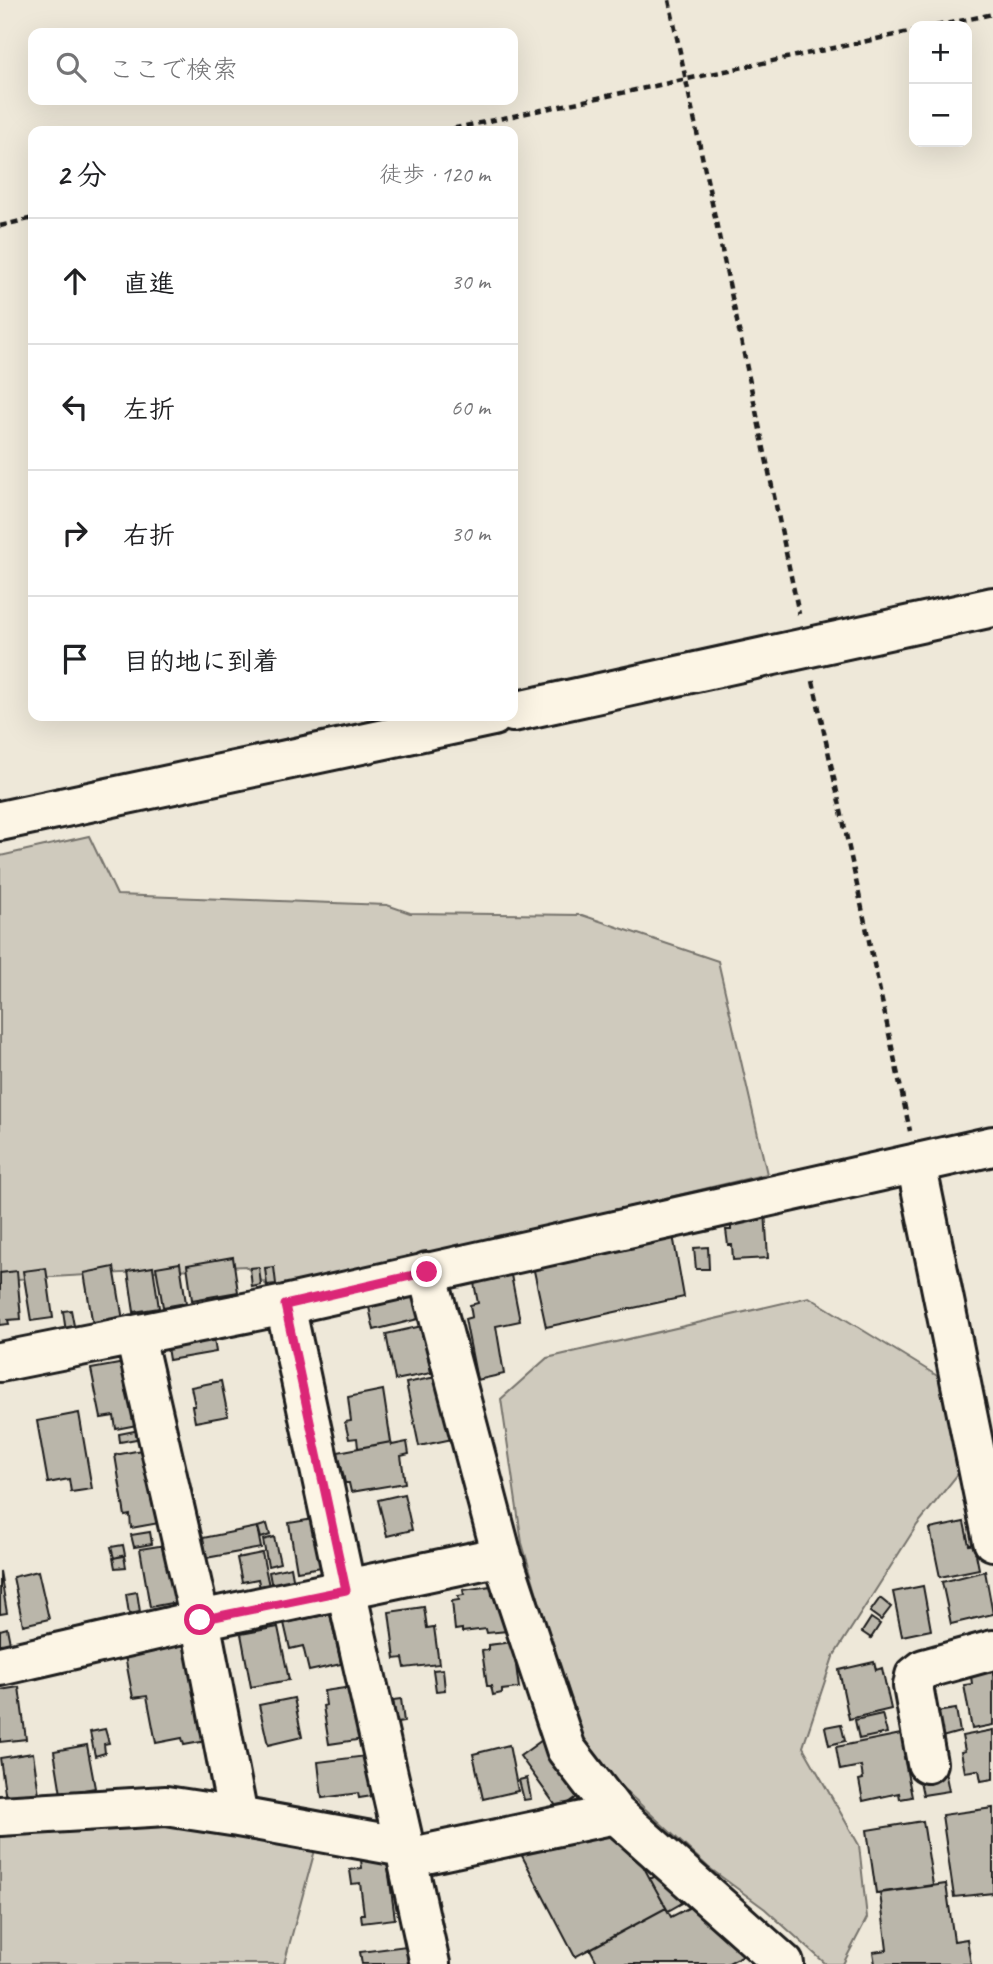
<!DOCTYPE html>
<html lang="ja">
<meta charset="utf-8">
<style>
body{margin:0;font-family:Caveat,"Klee One",sans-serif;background:#f2f2f2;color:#202124}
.controls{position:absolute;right:21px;top:21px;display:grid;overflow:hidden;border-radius:14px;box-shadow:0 7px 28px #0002}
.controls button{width:63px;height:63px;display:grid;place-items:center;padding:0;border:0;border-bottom:2px solid #e0e0e0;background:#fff;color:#202124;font:35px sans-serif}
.stop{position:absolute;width:21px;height:21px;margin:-16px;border:5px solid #db2777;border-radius:50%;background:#fff}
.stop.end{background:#db2777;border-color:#fff;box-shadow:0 2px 7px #0008}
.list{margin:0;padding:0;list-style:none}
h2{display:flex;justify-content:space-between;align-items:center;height:91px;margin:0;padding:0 28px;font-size:30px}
h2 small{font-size:23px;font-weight:400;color:#757577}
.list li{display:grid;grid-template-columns:46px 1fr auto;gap:21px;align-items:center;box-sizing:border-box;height:126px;padding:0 28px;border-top:2px solid #e0e0e0}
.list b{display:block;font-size:26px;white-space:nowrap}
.list em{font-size:23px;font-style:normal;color:#757577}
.icon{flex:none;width:38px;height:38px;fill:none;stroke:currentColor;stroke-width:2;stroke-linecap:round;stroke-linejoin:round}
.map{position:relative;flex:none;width:993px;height:1964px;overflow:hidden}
.search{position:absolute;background:#fff;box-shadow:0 7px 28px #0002;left:28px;top:28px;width:490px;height:77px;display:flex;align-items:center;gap:18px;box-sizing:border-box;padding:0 24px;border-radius:14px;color:#757577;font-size:26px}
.panel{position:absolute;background:#fff;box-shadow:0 7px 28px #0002;left:28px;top:126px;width:490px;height:595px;border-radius:14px}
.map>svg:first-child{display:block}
.green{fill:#cfcabd;stroke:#76736c;stroke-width:2}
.building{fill:#bab6aa;stroke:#1c1c1c;stroke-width:2}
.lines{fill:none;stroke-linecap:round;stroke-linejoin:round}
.minor-casing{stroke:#1c1c1c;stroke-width:44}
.path{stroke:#1c1c1c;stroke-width:4.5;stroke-dasharray:7 5;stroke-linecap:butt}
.minor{stroke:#fcf5e5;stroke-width:38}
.route{stroke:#db2777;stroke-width:9}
</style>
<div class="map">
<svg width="993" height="1964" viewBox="0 0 993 1964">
<rect width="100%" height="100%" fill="#eee8d9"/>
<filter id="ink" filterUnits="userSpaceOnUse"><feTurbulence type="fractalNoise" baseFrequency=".0143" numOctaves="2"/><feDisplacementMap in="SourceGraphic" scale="14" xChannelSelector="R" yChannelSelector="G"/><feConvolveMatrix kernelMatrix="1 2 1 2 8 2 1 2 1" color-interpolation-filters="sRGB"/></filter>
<g filter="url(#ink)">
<path class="green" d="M89 836 117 895 387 905 410 913 582 915 718 961 767 1174 273 1291 245 1266 0 1280V856Z
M809 1297 952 1385 962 1469 917 1525 833 1657 803 1747 859 1845 867 1918 843 1964H826L765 1909 708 1867 615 1781 576 1727 522 1543 501 1399 547 1358Z
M151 1818 315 1850 284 1964H0V1830Z"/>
<path class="building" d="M765 1211 768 1258 733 1260 732 1245H728L726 1230H731V1213Z
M673 1235 684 1297 546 1327 533 1266Z
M708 1247 709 1269H696L694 1248Z
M233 1257 238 1292 192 1300 187 1265Z
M180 1263 186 1303 163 1307 156 1267Z
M509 1265 520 1321 496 1326 504 1374 477 1380 465 1319 472 1317 470 1305 478 1303 472 1273Z
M114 1267 123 1320 93 1325 84 1273Z
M153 1267 159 1308 134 1312 128 1271Z
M259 1267 261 1285 252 1287 250 1268Z
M274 1267 276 1284 267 1285 265 1268Z
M46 1268 53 1318 31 1321 23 1271Z
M17 1271 21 1319 8 1320 9 1324 0 1325V1273Z
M415 1288 422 1318 374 1330 367 1298Z
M71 1310 75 1331 66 1332 63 1311Z
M422 1326 431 1373 395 1380 386 1334Z
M213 1332 216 1352 169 1360 166 1341Z
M130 1362 142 1424 116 1429 114 1416 101 1418 91 1369Z
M441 1376 457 1438 419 1446 406 1383Z
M221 1381 228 1416 195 1422 192 1406H195L191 1387Z
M383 1390 391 1442 358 1448 357 1438 349 1439 345 1422 351 1421 348 1397Z
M79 1413 92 1489 71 1492 69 1479 48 1483 37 1421Z
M145 1429 147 1437 120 1442 119 1434Z
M391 1442 392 1445 407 1442 409 1454 401 1456 405 1483 351 1492 349 1483H345L338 1452Z
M152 1448 159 1523 131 1528 130 1515 125 1516 115 1455Z
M404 1494 412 1530 387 1536 378 1500Z
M320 1518 328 1566 297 1571 289 1523Z
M964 1522 969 1545 974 1544 979 1569 940 1577 930 1529Z
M267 1524 270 1535 261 1538 258 1527Z
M257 1527 261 1548 206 1558 203 1538Z
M150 1532 152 1544 134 1547 131 1535Z
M274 1537 280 1563 268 1566 263 1540Z
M172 1544 182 1601 150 1607 140 1549Z
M123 1545 125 1555 114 1558 111 1547Z
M262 1553 269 1586 260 1588 258 1579 242 1582 237 1558Z
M124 1556 126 1567 115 1568 113 1558Z
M291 1567 295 1589 273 1593 269 1572Z
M0 1571 7 1613 0 1614Z
M38 1571 49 1619 23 1625 13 1577Z
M985 1571 993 1614 951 1624 942 1582Z
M491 1586 492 1595 502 1593 507 1631 487 1633 486 1629 462 1632V1629L455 1630 452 1601 459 1600 458 1596 464 1595 463 1590Z
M923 1586 931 1630 902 1636 893 1592Z
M137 1592 140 1612 129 1614 126 1594Z
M880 1598 891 1607 881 1620 870 1612Z
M424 1607 427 1628 434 1627 439 1664 405 1668 403 1658 395 1659 389 1612Z
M330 1614 341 1664 309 1671 303 1646 290 1649 284 1623Z
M871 1618 880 1624 871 1638 862 1632Z
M278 1627 289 1680 251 1687 241 1634Z
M7 1628 11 1648 0 1651V1630Z
M513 1642 519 1688 502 1690V1693L493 1695 491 1686H487L482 1651 488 1650V1645Z
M190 1643 212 1740 184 1745 182 1738 156 1743 147 1696 133 1698 125 1656Z
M874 1662 876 1670 882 1668 891 1709 849 1719 839 1670Z
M443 1669 445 1690 436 1691 433 1670Z
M993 1671V1725L972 1729 964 1685 972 1684 971 1676Z
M19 1687 26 1739 0 1742V1690Z
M345 1688V1689L357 1688 364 1739 329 1744 323 1706 326 1705 324 1691Z
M294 1698 302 1737 268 1745 259 1705Z
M401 1699 404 1722 397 1723 393 1700Z
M956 1709 960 1732 942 1737 936 1712Z
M882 1714 887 1733 859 1739 855 1720Z
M841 1724 845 1741 829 1745 825 1727Z
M105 1729 109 1743 104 1744 105 1753 95 1756 90 1732Z
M993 1730V1779L981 1781 979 1770 965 1772 961 1752 965 1751 962 1736Z
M906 1733 911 1756 904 1757 912 1797 900 1799 899 1793 863 1801 859 1780 863 1779 861 1766 840 1770 836 1747Z
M545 1738 584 1792 559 1810 520 1756Z
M87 1745 95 1788 61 1794 54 1751Z
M509 1745 518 1791 483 1799 473 1754Z
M33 1753 40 1801 7 1806 0 1758Z
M374 1755 379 1795 359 1798 358 1793 322 1798 318 1762Z
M945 1771 949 1791 923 1795 919 1776Z
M527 1778 531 1799 524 1800 519 1780Z
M993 1808V1893L954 1897 942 1815Z
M923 1821 933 1885 876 1893 867 1830Z
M623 1829 666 1908 575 1957 520 1852Z
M361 1860H387L395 1919 362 1923 361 1914H364L360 1883 352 1884 350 1870 362 1868Z
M665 1871 682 1903 668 1911 650 1879Z
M946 1884 954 1941 967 1939 971 1964H875L873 1952 887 1950 880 1893Z
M704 1900 755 1949 727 1964H598L590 1949 666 1908 671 1917Z
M406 1946 408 1964H362L360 1952Z"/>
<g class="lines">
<defs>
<path id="minor" d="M513 712 993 607
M0 821 493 716
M916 1163 993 1541
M285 1305 346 1590 407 1858 616 1814
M135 1336 200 1620 502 1556 427 1272
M0 1362 285 1305 993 1146
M502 1556 566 1749 616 1814 784 1964
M0 1666 200 1620 238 1817 404 1847
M927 1763 913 1686 915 1676 924 1669 993 1650
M0 1816 166 1806 238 1817
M407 1858 430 1964"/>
</defs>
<use href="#minor" class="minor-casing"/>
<path class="path" d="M669 0 799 614
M936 26 993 14
M442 131 914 31
M0 226 33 218
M813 681 910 1131"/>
<use href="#minor" class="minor"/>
</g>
</g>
<g class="lines" filter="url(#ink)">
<path class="route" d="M200 1620 346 1590 285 1305 427 1272"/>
</g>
</svg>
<div class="controls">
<button>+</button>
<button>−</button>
</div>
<div class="stop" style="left:200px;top:1620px"></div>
<div class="stop end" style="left:427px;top:1272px"></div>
<div class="search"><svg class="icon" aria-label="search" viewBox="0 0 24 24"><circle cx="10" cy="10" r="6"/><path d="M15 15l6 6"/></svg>ここで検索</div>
<section class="panel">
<h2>2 分<small>徒歩 · 120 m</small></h2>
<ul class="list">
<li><svg class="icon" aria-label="ahead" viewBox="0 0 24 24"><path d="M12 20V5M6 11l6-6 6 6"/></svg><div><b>直進</b></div><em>30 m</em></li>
<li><svg class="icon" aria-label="left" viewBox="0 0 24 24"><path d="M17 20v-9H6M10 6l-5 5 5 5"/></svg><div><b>左折</b></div><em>60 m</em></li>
<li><svg class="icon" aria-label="right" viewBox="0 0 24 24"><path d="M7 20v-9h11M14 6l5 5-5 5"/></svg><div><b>右折</b></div><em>30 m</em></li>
<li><svg class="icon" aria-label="arrive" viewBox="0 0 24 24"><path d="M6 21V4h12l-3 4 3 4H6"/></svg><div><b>目的地に到着</b></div></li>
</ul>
</section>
</div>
